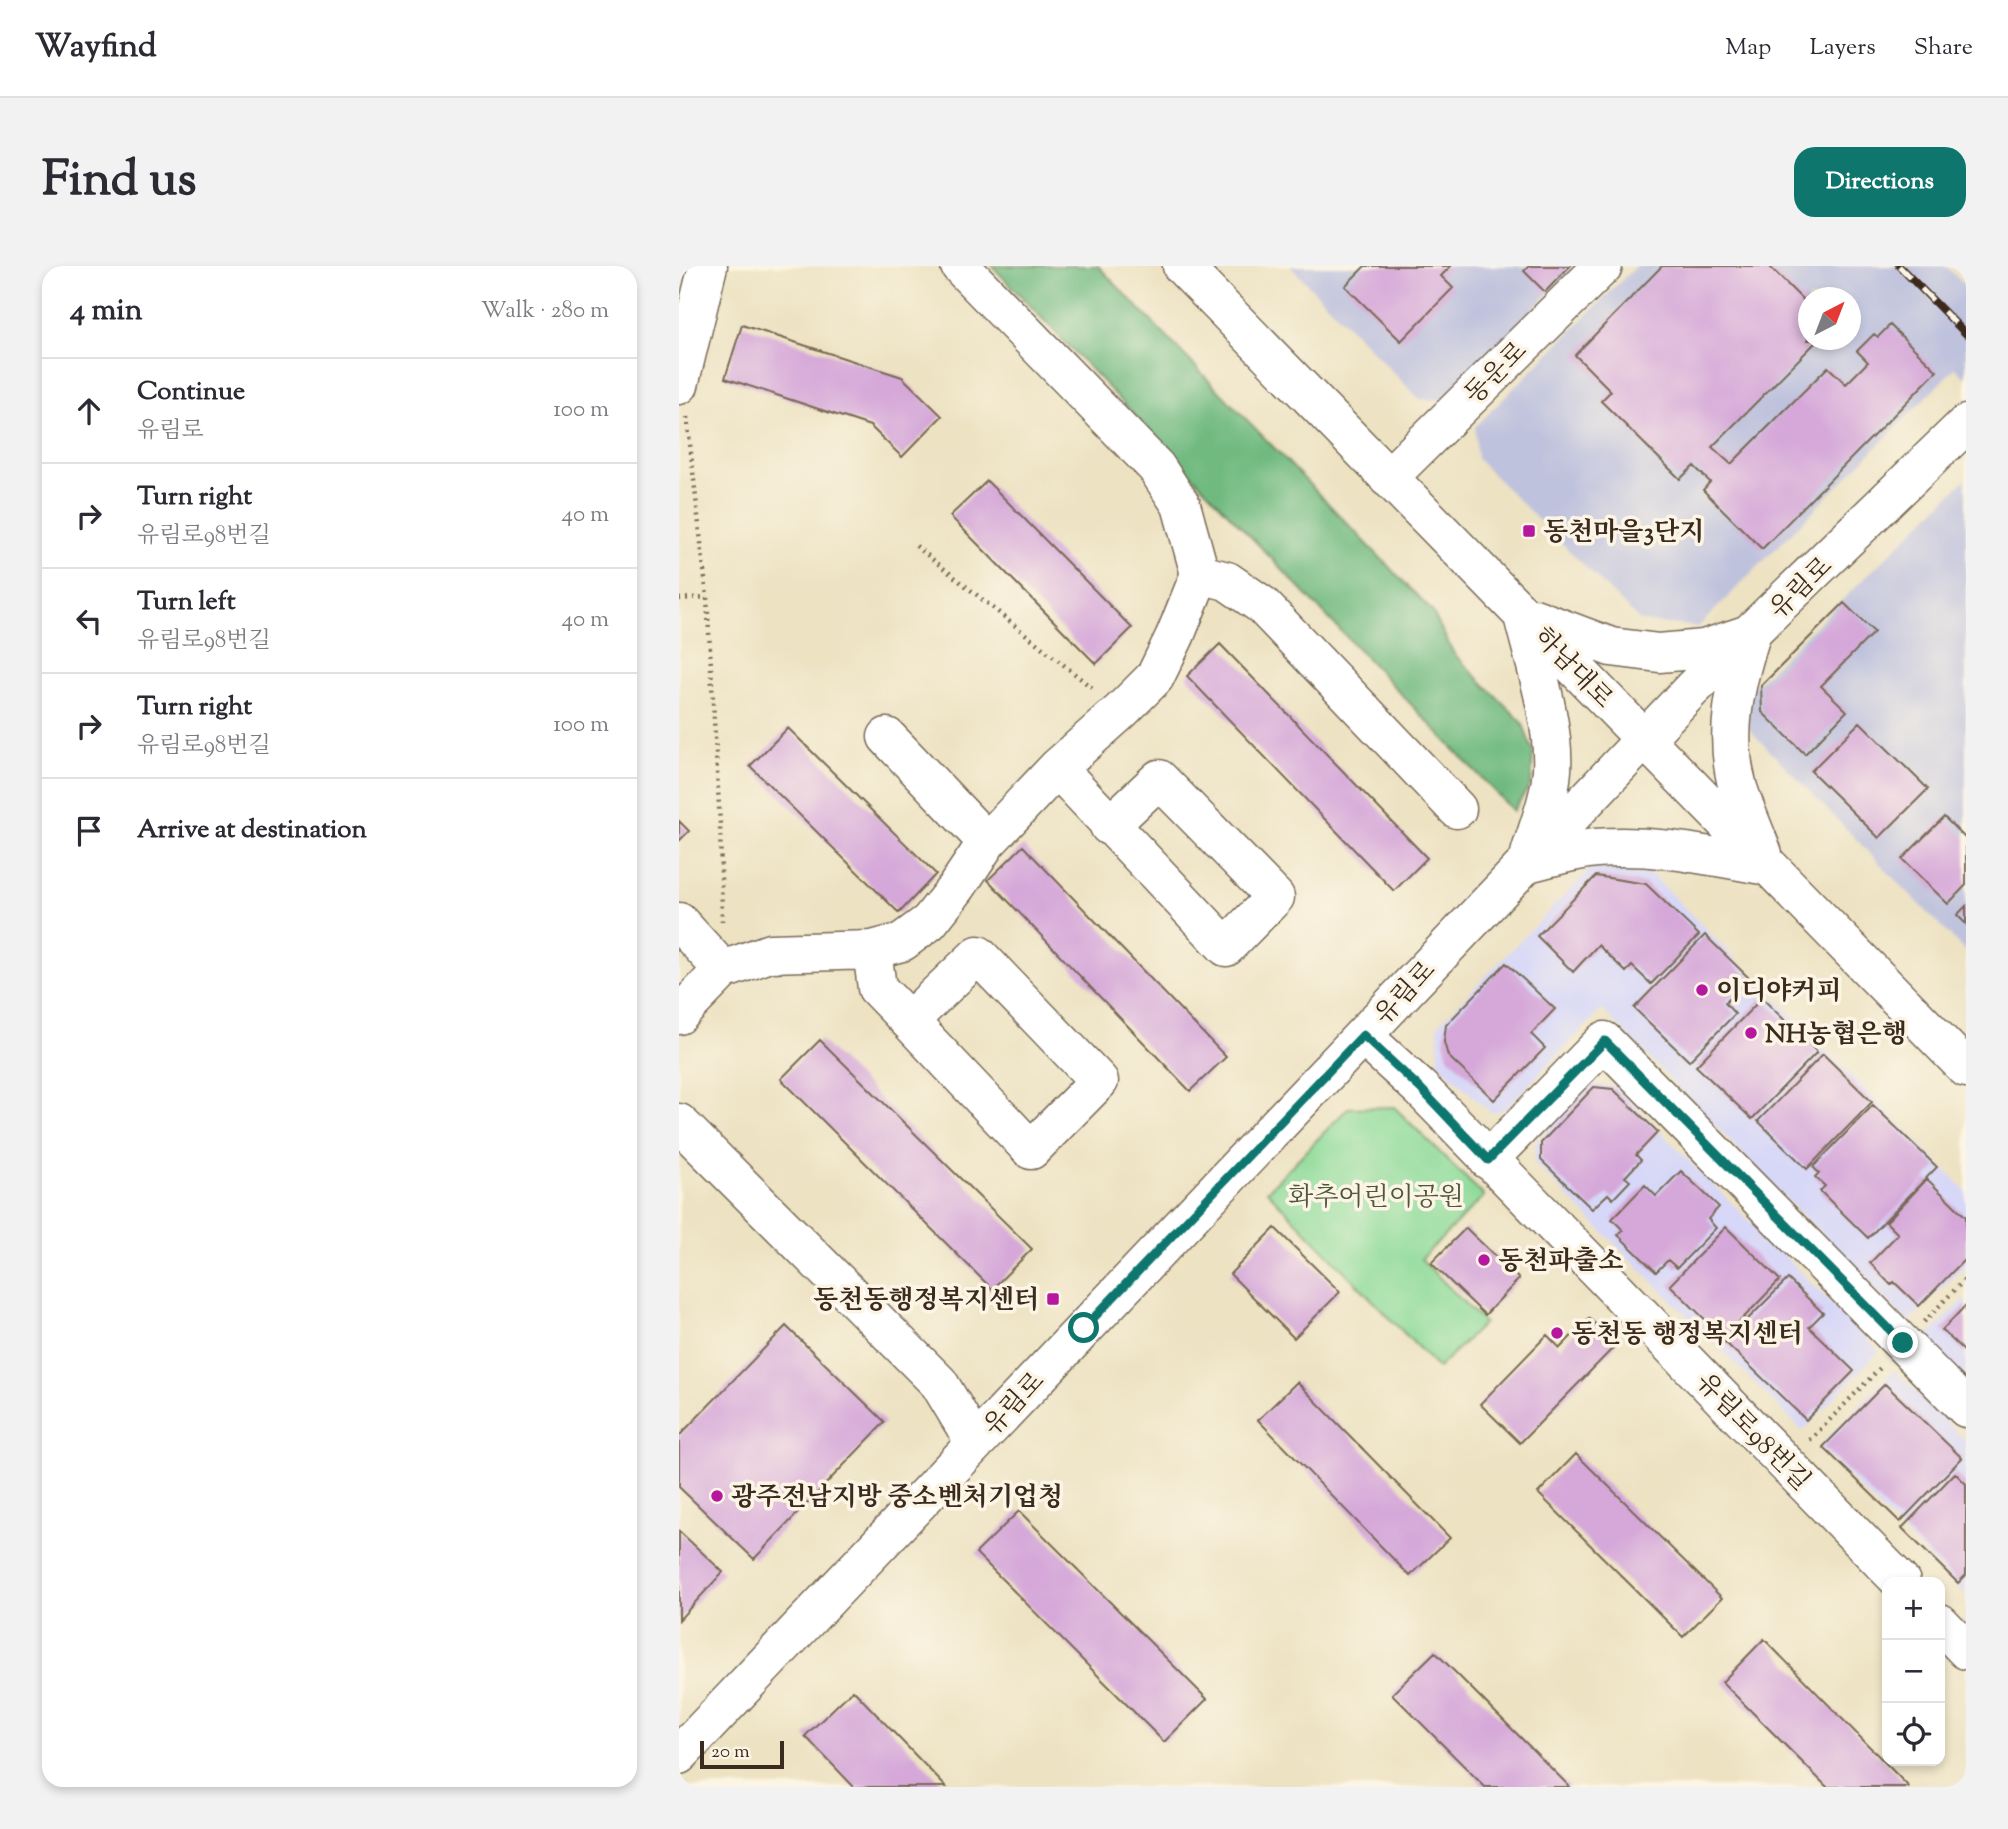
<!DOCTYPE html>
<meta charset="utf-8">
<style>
body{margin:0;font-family:"Sorts Mill Goudy","Noto Serif KR",serif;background:#f2f2f3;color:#2b2b33}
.controls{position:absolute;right:21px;bottom:21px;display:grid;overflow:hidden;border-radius:14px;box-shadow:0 4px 10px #0003}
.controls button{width:63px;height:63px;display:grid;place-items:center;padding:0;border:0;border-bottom:2px solid #e1e1e2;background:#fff;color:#2b2b33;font:35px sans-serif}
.compass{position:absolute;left:1119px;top:21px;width:63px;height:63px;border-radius:50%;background:#fff;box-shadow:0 4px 10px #0003;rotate:42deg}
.scale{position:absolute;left:21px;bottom:18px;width:84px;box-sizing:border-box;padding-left:7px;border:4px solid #3b2a1e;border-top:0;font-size:19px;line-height:24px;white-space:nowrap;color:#3b2a1e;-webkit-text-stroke:5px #fcf5e5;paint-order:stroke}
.stop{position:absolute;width:21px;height:21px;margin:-16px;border:5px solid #0f766e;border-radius:50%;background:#fff}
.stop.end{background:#0f766e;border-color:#fff;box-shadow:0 2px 7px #0008}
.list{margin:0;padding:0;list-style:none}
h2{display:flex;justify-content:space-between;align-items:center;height:91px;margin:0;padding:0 28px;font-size:30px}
h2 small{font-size:23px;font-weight:400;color:#7c7c81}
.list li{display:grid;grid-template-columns:46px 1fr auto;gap:21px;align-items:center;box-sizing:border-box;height:105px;padding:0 28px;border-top:2px solid #e1e1e2}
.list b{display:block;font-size:26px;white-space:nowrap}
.list p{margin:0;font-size:23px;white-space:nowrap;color:#7c7c81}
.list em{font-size:23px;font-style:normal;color:#7c7c81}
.icon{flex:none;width:38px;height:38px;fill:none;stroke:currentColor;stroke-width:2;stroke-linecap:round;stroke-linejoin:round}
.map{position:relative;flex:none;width:1287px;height:1521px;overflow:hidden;border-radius:21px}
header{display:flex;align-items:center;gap:42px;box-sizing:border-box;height:98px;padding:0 35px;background:#fff;border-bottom:2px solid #e1e1e2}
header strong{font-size:33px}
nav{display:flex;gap:38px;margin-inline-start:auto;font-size:24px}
.intro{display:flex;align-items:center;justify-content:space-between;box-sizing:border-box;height:168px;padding:0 42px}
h1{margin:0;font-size:49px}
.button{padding:18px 32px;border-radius:21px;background:#0f766e;color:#fff;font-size:24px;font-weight:700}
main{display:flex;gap:42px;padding:0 42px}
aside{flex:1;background:#fff;border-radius:21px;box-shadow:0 4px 10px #0003}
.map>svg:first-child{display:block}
.built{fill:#d7d7f8}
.industrial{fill:#bfc2dd;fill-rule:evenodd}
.green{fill:#8bda98;stroke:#63825b;stroke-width:2}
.forest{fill:#70ba80;stroke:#56724f;stroke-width:2}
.building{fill:#d5a8d9}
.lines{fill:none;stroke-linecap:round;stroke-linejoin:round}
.minor-casing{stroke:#796a57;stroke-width:41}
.path{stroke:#796a57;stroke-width:4.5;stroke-dasharray:2 5;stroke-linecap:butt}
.minor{stroke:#fff;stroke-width:38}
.rail-casing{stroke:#3b2a1e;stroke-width:8}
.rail{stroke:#fcf5e5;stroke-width:5;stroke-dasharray:16;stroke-linecap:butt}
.route{stroke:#0f766e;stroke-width:9}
.poi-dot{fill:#b5179e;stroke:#fcf5e5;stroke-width:2.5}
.labels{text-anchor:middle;stroke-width:7;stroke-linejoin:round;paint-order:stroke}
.street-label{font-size:26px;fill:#3b2a1e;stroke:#fcf5e5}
.poi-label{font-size:26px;font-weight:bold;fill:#3b2a1e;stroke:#fcf5e5;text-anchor:start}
.park-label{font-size:26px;fill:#4f563c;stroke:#fcf5e5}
</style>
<header>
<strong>Wayfind</strong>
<nav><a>Map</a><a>Layers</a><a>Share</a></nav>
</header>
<div class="intro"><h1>Find us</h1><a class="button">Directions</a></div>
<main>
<aside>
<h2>4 min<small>Walk · 280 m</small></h2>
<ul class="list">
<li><svg class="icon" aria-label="ahead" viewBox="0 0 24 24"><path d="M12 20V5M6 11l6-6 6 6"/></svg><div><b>Continue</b><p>유림로</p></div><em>100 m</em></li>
<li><svg class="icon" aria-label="right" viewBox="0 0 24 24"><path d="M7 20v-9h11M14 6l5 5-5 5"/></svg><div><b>Turn right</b><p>유림로98번길</p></div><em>40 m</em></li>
<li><svg class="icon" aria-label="left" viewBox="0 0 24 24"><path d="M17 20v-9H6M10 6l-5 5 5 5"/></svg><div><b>Turn left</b><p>유림로98번길</p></div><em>40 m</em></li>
<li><svg class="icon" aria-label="right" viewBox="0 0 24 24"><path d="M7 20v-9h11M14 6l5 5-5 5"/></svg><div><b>Turn right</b><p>유림로98번길</p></div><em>100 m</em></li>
<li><svg class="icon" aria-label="arrive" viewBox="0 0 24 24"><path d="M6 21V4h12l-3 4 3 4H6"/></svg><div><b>Arrive at destination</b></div></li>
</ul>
</aside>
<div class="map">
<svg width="1287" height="1521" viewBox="0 0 1287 1521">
<rect width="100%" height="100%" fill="#fcf5e5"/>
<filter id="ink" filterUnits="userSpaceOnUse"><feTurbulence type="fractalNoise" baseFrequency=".0143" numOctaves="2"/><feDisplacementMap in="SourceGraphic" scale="14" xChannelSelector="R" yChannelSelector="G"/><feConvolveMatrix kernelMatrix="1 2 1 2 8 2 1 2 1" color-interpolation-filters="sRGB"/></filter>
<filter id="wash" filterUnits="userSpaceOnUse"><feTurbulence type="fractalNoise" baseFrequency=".00686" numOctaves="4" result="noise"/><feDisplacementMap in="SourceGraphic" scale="28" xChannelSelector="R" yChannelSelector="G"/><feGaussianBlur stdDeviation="1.57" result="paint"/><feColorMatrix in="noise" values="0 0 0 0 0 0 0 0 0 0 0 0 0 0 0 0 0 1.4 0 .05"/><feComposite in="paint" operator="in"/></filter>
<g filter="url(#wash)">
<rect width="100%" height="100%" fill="#ede2c2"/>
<path class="built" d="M913 601 973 609 1287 925V998L1228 1057 923 743 826 843 812 847 760 798 759 759Z
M913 818 937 821 1200 1085 1124 1165 855 897 856 877Z
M1287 1032V1120L1243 1076Z
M1215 1104 1287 1175V1330L1140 1181Z"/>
<path class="industrial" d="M611 0H897L763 134 740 133Z
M957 0H1267L1287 21V112L1276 102 1019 361 961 355 798 193 796 161ZM1129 32H1171V74H1129Z
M1287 213V686L1067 460V428Z"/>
<path class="green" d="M715 841 805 930 742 993 805 1057 759 1102 588 925 669 842Z"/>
<path class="forest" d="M313 0H419L753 345 775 388 843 456 854 486 852 518 834 545Z"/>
<g id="blocks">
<path class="building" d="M686 0H772L762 10 774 22 722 75 666 20Z
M850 0H891L866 26 845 5Z
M983 0H1090L1129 39V74H1139L1033 181 1052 198 1149 101 1167 118 1189 96 1178 85 1195 68 1199 71 1211 59 1258 105 1083 283 1024 224 1031 216 1015 200 1001 213 922 135 932 125 896 89Z
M63 59 223 111 263 150 223 191 191 160 46 112Z
M308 215 453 362 417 398 271 250Z
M1165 337 1195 366 1142 420 1168 445 1126 488 1083 446 1082 420Z
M541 378 748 592 715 625 508 410Z
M1181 456 1249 523 1200 572 1132 505Z
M109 462 257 608 220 647 71 500Z
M1265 551 1287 573V619L1269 638 1223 593Z
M0 555 10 565 0 575Z
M344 580 547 791 511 825 309 614Z
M917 610 967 618 1020 669 972 718 953 700 947 706 919 679 894 706 858 670Z
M1287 640V658L1278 649Z
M1026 669 1070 712 1046 737 1056 748 1010 795 955 742Z
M827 697 876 743 852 768 866 782 815 834 769 790 765 776 767 759Z
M1083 732 1138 786 1073 853 1017 800Z
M141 774 353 983 313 1023 102 813Z
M1144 788 1193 836 1128 903 1079 855Z
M915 821 934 823 979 866 957 889 962 894 946 911 951 915 934 933 929 928 913 943 862 894V877Z
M1194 839 1258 901 1189 972 1141 925 1146 920 1136 911 1140 907 1134 901Z
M1002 905 1040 941 1029 953 1037 962 998 1002 989 994 977 1006 939 969 944 964 933 953 966 919 977 930Z
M1248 913 1287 951V992L1240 1040 1215 1016 1212 1019 1191 997 1219 968 1207 956Z
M1047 961 1101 1014 1045 1072 991 1019Z
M596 962 661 1026 615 1072 551 1008Z
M787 962 840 1013 806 1049 752 997Z
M1109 1013 1144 1047 1130 1061 1175 1105 1127 1154 1046 1076Z
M1287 1039V1087L1263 1064Z
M910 1052 937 1079 841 1177 801 1138 868 1069 881 1082Z
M107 1060 206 1156 75 1293 0 1221V1170Z
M618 1116 771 1272 731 1310 579 1154Z
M1206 1118 1283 1192 1221 1256 1144 1181Z
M897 1188 1043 1332 1004 1371 859 1227Z
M1276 1207 1287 1218V1309L1279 1317 1223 1262Z
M340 1245 528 1433 485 1476 297 1287Z
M0 1265 44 1306 0 1354Z
M1085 1373 1230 1521H1148L1043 1416Z
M756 1386 891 1521H806L713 1428Z
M174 1424 267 1521H175L126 1470Z"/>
</g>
</g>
<g filter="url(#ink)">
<use href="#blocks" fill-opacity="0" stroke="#796a57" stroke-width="2"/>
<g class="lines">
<defs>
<path id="minor" d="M503 0 1287 802
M0 119 29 0
M709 212 924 0
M521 308 548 315 583 339 778 543
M844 350C855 395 876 458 873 504 871 533 859 561 851 588
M855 352 932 381 980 387 1025 383 1067 369
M1072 369C1056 419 1044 469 1059 522 1066 544 1076 566 1084 588
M208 471 308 576
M378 502 547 681 596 631 480 513 430 560
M848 597C870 592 894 584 917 582 977 577 1030 590 1089 600
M0 656 44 704
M193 684 198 722 230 755
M299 689 420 815 352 884 230 755Z
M0 749 44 704 91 687 193 684 223 676 250 656 277 622 308 576 378 502 442 445 476 411 496 370 521 308 502 239 477 201 281 0
M684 770 742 823 1222 1316
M0 857 260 1117 296 1177
M809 894 925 775 1287 1142
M1261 1357 1287 1384
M0 1489 1013 423 1287 158"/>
</defs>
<use href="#minor" class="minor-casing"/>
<path class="path" d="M8 151 28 331 41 558 43 655
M237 280 417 425
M0 333 28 331
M1245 1056 1287 1012
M1131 1174 1203 1100"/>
<use href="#minor" class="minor"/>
<defs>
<path id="rail" d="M1220 0 1287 68"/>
</defs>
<use href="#rail" class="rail-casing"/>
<use href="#rail" class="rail"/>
</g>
</g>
<g class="lines" filter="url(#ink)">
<path class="route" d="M405 1062 684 769 742 823 809 894 926 775 1224 1077"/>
</g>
<g class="poi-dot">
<rect x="843" y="258" width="14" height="14" rx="3.5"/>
<circle cx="1023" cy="724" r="7"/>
<circle cx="1072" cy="767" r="7"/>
<circle cx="805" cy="994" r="7"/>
<rect x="367" y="1026" width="14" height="14" rx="3.5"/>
<circle cx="878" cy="1067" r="7"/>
<circle cx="38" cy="1230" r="7"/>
</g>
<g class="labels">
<g class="street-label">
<text transform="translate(816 106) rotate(-45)" y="9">동운로</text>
<text transform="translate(1121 321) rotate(-44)" y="9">유림로</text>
<text transform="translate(895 401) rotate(46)" y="9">하남대로</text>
<text transform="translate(725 726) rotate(-47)" y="9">유림로</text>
<text transform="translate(334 1137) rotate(-47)" y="9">유림로</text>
<text transform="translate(1075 1165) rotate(46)" y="9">유림로98번길</text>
</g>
<g class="poi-label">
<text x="864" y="274">동천마을3단지</text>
<text x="1037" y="733">이디야커피</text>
<text x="1086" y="776">NH농협은행</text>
<text x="819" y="1003">동천파출소</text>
<text x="360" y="1042" text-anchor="end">동천동행정복지센터</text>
<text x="892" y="1076">동천동 행정복지센터</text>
<text x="52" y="1239">광주전남지방 중소벤처기업청</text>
</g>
<g class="park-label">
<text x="697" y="939">화추어린이공원</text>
</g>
</g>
</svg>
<div class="controls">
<button>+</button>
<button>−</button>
<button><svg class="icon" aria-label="locate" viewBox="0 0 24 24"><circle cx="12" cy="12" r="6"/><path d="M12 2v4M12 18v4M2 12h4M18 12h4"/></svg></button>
</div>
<svg class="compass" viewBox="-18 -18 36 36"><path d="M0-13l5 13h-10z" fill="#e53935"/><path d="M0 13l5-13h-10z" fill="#7c7c81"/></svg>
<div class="scale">20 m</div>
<div class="stop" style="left:405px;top:1062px"></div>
<div class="stop end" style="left:1224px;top:1077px"></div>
</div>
</main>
